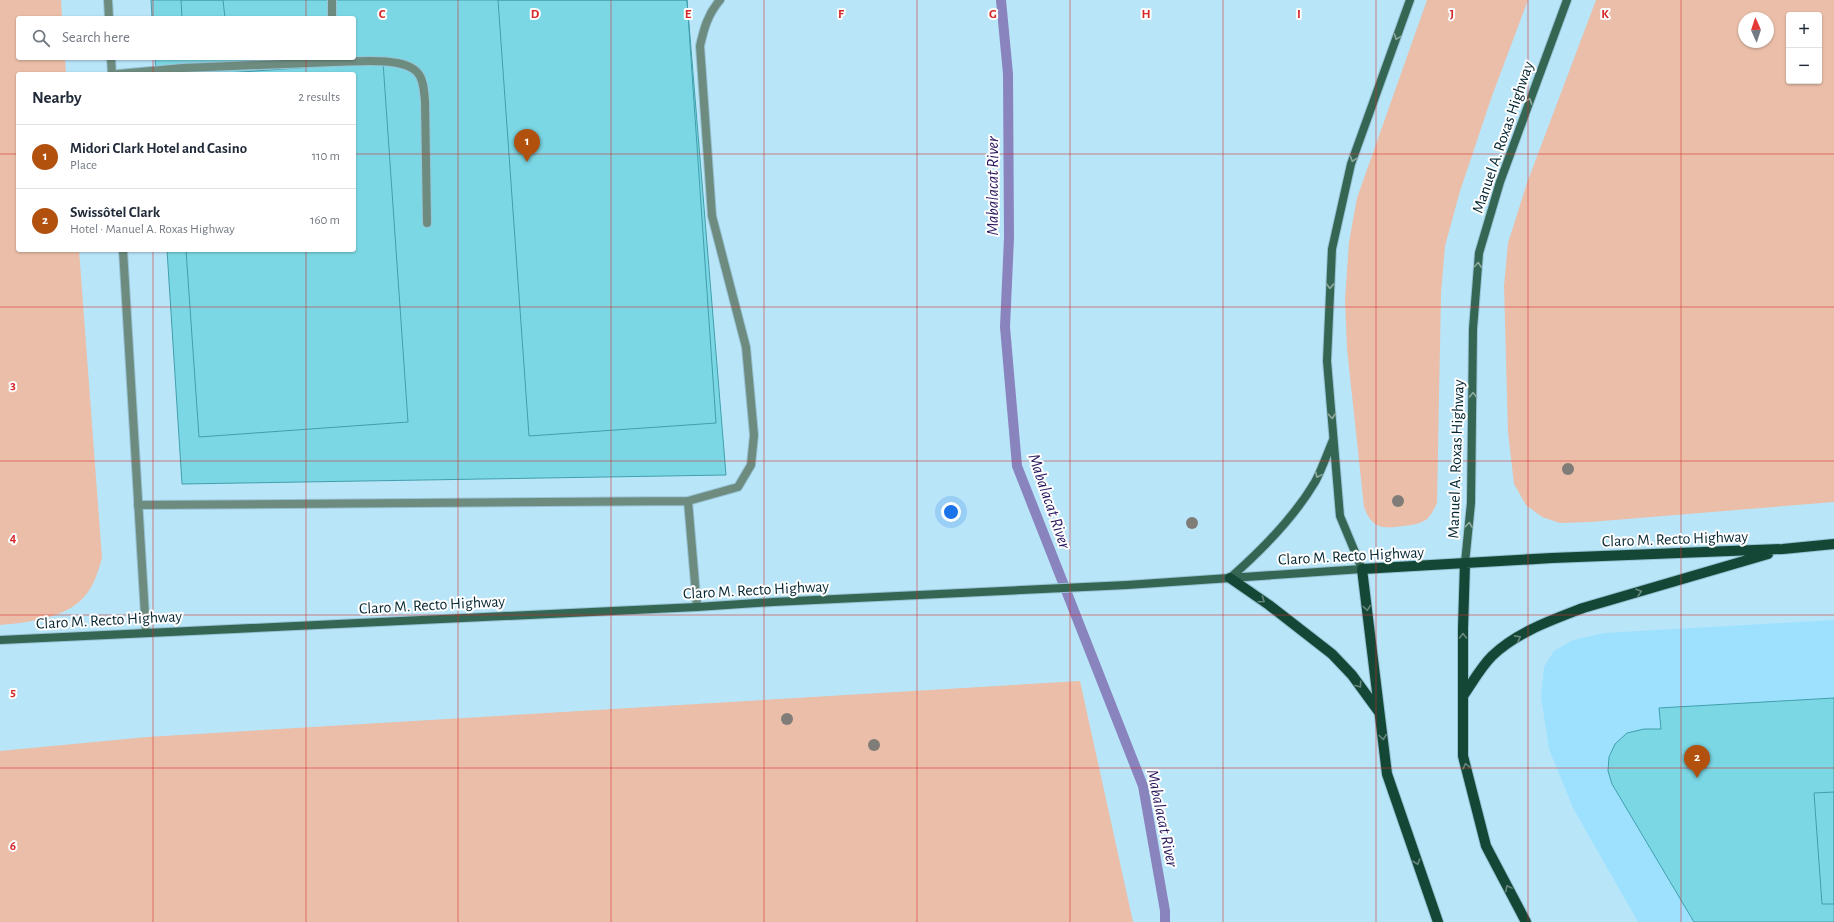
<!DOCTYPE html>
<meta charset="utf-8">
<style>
body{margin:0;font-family:"Alegreya Sans",sans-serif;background:#f2f2f3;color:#1f2937}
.controls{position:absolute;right:12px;top:12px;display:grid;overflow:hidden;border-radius:4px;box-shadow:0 1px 3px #0004}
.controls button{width:36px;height:36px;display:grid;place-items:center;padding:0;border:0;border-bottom:1px solid #e0e1e3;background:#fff;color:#1f2937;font:20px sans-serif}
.compass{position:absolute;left:1738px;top:12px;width:36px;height:36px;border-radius:50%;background:#fff;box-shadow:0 1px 3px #0004;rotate:357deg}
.you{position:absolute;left:951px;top:512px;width:14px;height:14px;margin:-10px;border:3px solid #fff;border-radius:50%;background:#1a73e8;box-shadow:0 0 0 6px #1a73e833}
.badge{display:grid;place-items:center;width:26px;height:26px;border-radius:50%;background:#b2510e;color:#fff;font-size:13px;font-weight:700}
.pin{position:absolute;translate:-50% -33px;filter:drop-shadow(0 1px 2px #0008)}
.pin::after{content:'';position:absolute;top:21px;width:14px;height:12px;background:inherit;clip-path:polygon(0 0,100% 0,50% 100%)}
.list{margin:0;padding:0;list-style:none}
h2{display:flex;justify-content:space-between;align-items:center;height:52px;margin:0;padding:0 16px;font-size:17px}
h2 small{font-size:13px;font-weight:400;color:#747a83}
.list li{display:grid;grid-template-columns:26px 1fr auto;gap:12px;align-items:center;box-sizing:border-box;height:64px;padding:0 16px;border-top:1px solid #e0e1e3}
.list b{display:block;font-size:15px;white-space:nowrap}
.list p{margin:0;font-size:13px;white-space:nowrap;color:#747a83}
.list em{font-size:13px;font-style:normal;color:#747a83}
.icon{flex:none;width:22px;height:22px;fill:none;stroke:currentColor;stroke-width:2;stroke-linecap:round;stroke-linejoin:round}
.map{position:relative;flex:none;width:1834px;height:922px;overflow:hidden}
.search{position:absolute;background:#fff;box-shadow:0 1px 3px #0004;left:16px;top:16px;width:340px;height:44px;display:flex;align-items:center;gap:10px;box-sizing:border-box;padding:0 14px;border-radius:4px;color:#747a83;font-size:15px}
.panel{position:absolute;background:#fff;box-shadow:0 1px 3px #0004;left:16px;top:72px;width:340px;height:180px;border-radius:4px}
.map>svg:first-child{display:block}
.built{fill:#9ee1ff}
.green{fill:#eabea8;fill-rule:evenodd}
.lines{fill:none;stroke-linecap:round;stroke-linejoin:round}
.stream{stroke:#8984be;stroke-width:10}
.building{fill:#7bd7e4;stroke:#419fac}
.service-casing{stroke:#98c3d5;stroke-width:10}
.minor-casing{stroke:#98c3d5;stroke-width:10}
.secondary-casing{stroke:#98c3d5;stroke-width:10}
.primary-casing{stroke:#98c3d5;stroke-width:12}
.service{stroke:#6d8c7f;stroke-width:8}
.minor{stroke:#6d8c7f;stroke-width:8}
.secondary{stroke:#356553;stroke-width:8}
.primary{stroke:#154737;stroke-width:10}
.tree{fill:#807d79}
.oneway{stroke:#8faaa0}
.oneway2{stroke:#67877d}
.grid{fill:none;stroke:#d62828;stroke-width:1;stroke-opacity:0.55}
.labels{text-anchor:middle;stroke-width:4;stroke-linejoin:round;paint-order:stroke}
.street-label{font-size:16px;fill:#042632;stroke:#fefefe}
.water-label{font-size:17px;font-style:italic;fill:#2a185e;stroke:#fefefe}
.grid-label{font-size:13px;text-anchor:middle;font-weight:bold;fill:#d62828;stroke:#fefefe;stroke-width:4;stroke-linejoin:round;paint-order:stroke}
</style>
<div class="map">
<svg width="1834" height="922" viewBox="0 0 1834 922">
<rect width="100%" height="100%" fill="#b9e5f9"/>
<path class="built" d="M1834 620V922H1638L1573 808 1549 749 1541 697 1544 667 1554 651 1573 640 1604 633Z"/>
<path class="green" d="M0 0H61L62 18H18V58H65L66 74H18V250H79L102 558C98 572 94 586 84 597 66 618 26 623 0 625Z
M1427 0H1528L1492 96 1460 191 1445 246 1441 293 1437 503C1434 509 1432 514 1427 519 1420 524 1412 525 1403 526 1383 529 1372 529 1364 507L1347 349 1345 300 1349 242 1357 198Z
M1596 0H1834V502L1590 522 1560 523 1542 517 1526 505 1514 484 1508 432 1504 286 1508 243 1527 183ZM1789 15H1819V81H1789ZM1744 18H1768V42H1744Z
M1080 681 1133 922H0V751L147 737Z"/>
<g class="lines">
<path class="stream" d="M1001 0 1008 74 1009 238 1005 327 1017 466 1143 786 1165 911V922"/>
</g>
<path class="building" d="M151 0H687L726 475 182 484 167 250H354V74H156L155 58H354V18H152Z
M181 0H223L225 18H182Z
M498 0H687L716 423 529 436Z
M383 62 408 422 199 437 186 250H354V74H213Z
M1834 698V922H1694L1612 784 1608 771 1609 757 1615 744 1627 733 1644 729H1661L1659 708Z
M1834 792V904H1822L1814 793Z"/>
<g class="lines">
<defs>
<path id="service" d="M332 0V18
M333 62C353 62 402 56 417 72 424 79 424 92 425 101L427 223
M118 74 183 68 333 62V59
M138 505 688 501
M697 607 688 501 738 487 751 465 754 435 746 347 712 216 700 46C704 28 708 14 720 0"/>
<path id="minor" d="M108 0 109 18
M111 58 112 74
M123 250 146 632"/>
<path id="secondary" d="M1465 563 1471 503 1473 329 1479 253 1500 182 1567 0
M1230 578C1262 550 1293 519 1315 482 1322 469 1327 454 1333 440
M0 640 697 607 773 602 1127 585 1362 569 1340 516 1327 361 1332 249 1351 164 1410 0"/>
<path id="primary" d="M1465 563 1463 628V756L1486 846 1526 922
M1230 578 1269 605 1332 654 1352 675 1379 712
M1463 696C1472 683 1481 667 1492 656 1517 632 1552 620 1583 608L1768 554
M1438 922 1387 774 1362 569 1552 558 1783 549 1834 544"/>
</defs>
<use href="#service" class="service-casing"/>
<use href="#minor" class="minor-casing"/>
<use href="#secondary" class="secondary-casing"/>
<use href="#primary" class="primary-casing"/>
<use href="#service" class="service"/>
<use href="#minor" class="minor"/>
<use href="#secondary" class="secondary"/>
<use href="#primary" class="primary"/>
</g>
<g class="tree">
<circle cx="1568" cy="469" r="6"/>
<circle cx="1398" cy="501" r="6"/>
<circle cx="1192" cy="523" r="6"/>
<circle cx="787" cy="719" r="6"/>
<circle cx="874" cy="745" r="6"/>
</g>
<defs><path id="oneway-chevron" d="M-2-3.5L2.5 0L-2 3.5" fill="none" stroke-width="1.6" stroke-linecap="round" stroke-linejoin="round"/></defs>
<g class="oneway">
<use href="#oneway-chevron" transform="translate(1397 37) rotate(110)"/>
<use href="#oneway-chevron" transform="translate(1529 101) rotate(-70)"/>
<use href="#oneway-chevron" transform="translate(1353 159) rotate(109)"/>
<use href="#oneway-chevron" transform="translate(1478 265) rotate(-86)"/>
<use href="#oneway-chevron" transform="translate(1330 286) rotate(92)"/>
<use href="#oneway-chevron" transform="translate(1473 395) rotate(-89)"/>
<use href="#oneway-chevron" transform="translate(1332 416) rotate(85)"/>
<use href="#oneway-chevron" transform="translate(1318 475) rotate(114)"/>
<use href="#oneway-chevron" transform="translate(1469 525) rotate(-84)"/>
</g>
<g class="oneway2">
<use href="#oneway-chevron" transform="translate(1639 592) rotate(-16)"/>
<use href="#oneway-chevron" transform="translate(1262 600) rotate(35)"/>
<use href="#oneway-chevron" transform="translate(1367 608) rotate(82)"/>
<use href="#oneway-chevron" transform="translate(1463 636) rotate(-90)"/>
<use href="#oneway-chevron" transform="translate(1518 638) rotate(-29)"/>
<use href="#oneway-chevron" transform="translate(1359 685) rotate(54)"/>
<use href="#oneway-chevron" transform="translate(1383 737) rotate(83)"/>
<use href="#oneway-chevron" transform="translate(1466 766) rotate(-104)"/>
<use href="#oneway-chevron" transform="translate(1417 862) rotate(71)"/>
<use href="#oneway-chevron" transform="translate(1508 888) rotate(-118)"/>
</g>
<path class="grid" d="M153 0V18M306 0V18M458 0V922M611 0V922M764 0V922M917 0V922M1070 0V922M1223 0V922M1376 0V922M1528 0V922M1681 0V922M153 58V74M306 58V74M0 154H18M354 154H1834M153 250V922M306 250V922M0 307H1834M0 461H1834M0 615H1834M0 768H1834"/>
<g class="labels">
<g class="street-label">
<text transform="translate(1502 137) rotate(-71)" y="6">Manuel A. Roxas Highway</text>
<text transform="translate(1455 459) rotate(-88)" y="6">Manuel A. Roxas Highway</text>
<text transform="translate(1675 538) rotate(-2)" y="6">Claro M. Recto Highway</text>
<text transform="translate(1351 555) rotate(-3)" y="6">Claro M. Recto Highway</text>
<text transform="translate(756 589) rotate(-3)" y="6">Claro M. Recto Highway</text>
<text transform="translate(432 604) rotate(-3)" y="6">Claro M. Recto Highway</text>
<text transform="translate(109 619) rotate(-3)" y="6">Claro M. Recto Highway</text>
</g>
<g class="water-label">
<text transform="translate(992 186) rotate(-90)" y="6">Mabalacat River</text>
<text transform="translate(1050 501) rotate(71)" y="6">Mabalacat River</text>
<text transform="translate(1163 818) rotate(78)" y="6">Mabalacat River</text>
</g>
</g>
<g class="grid-label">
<text x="382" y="18">C</text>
<text x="535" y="18">D</text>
<text x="688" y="18">E</text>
<text x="841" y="18">F</text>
<text x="993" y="18">G</text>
<text x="1146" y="18">H</text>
<text x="1299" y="18">I</text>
<text x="1452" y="18">J</text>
<text x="1605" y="18">K</text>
<text x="13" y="389">3</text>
<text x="13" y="542">4</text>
<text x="13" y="696">5</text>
<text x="13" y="850">6</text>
</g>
</svg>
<div class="controls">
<button>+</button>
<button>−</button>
</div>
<svg class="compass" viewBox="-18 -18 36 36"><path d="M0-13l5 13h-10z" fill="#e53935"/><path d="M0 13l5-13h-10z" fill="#747a83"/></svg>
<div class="you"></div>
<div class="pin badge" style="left:527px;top:162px">1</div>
<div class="pin badge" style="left:1697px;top:778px">2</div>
<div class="search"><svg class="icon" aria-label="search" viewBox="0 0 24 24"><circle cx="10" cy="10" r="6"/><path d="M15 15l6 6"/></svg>Search here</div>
<section class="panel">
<h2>Nearby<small>2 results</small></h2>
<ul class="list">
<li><span class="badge">1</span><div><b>Midori Clark Hotel and Casino</b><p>Place</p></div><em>110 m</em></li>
<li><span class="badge">2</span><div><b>Swissôtel Clark</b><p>Hotel · Manuel A. Roxas Highway</p></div><em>160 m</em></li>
</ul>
</section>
</div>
